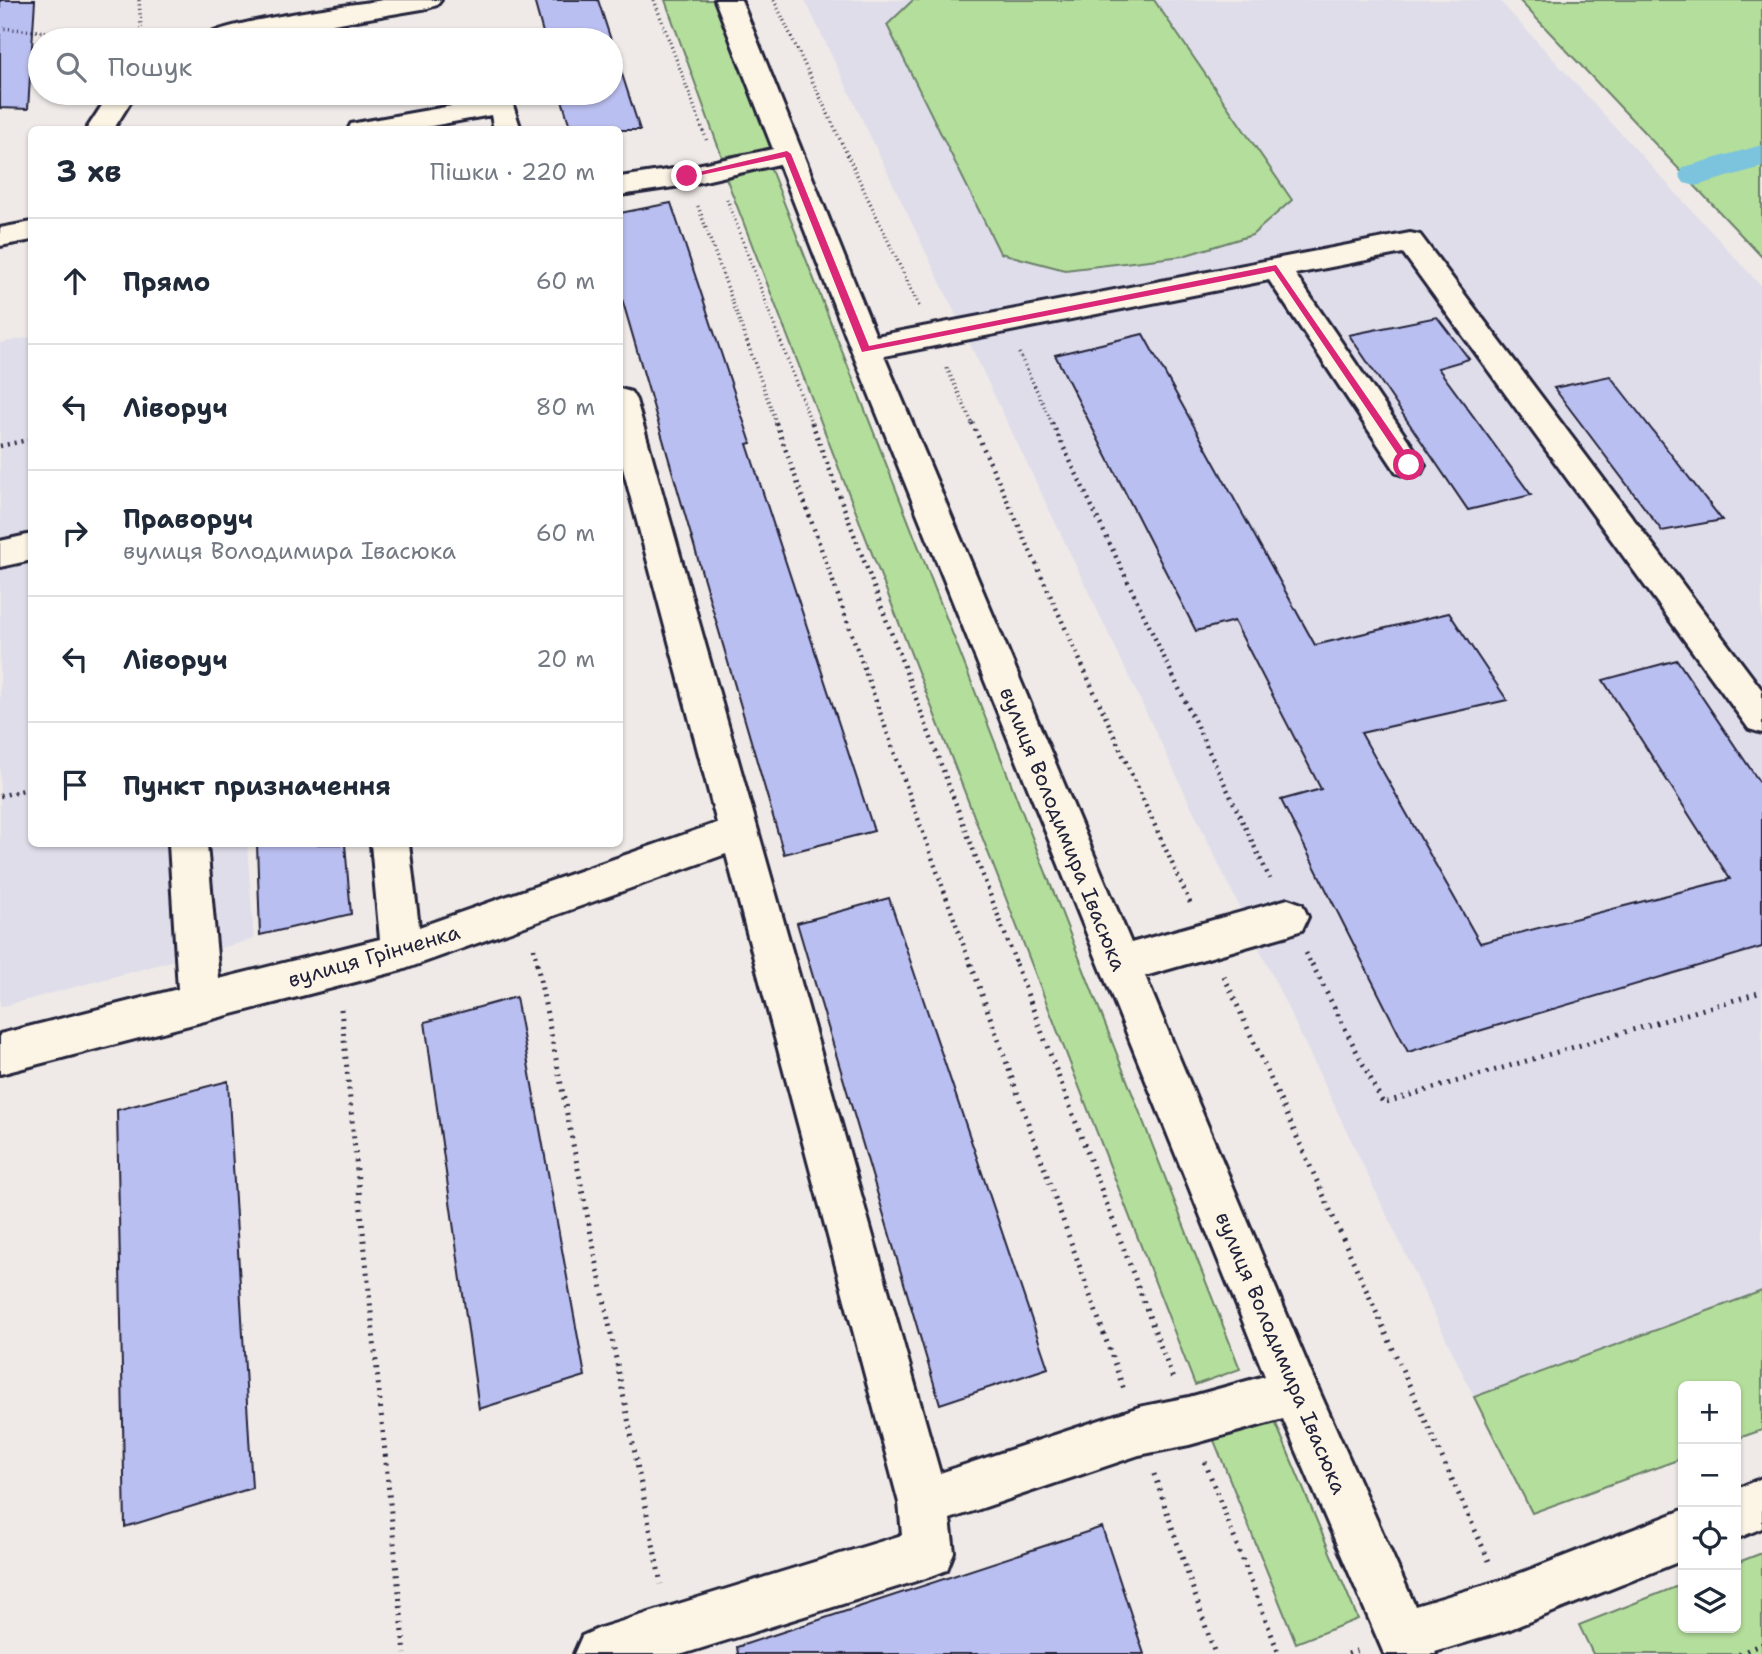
<!DOCTYPE html>
<html lang="uk">
<meta charset="utf-8">
<style>
body{margin:0;font-family:"Shantell Sans",sans-serif;background:#f2f2f3;color:#1f2937}
.controls{position:absolute;right:21px;bottom:21px;display:grid;overflow:hidden;border-radius:10px;box-shadow:0 2px 5px #0004}
.controls button{width:63px;height:63px;display:grid;place-items:center;padding:0;border:0;border-bottom:2px solid #e0e1e3;background:#fff;color:#1f2937;font:35px sans-serif}
.stop{position:absolute;width:21px;height:21px;margin:-16px;border:5px solid #db2777;border-radius:50%;background:#fff}
.stop.end{background:#db2777;border-color:#fff;box-shadow:0 2px 7px #0008}
.list{margin:0;padding:0;list-style:none}
h2{display:flex;justify-content:space-between;align-items:center;height:91px;margin:0;padding:0 28px;font-size:30px}
h2 small{font-size:23px;font-weight:400;color:#747a83}
.list li{display:grid;grid-template-columns:46px 1fr auto;gap:21px;align-items:center;box-sizing:border-box;height:126px;padding:0 28px;border-top:2px solid #e0e1e3}
.list b{display:block;font-size:26px;white-space:nowrap}
.list p{margin:0;font-size:23px;white-space:nowrap;color:#747a83}
.list em{font-size:23px;font-style:normal;color:#747a83}
.icon{flex:none;width:38px;height:38px;fill:none;stroke:currentColor;stroke-width:2;stroke-linecap:round;stroke-linejoin:round}
.map{position:relative;flex:none;width:1762px;height:1654px;overflow:hidden}
.search{position:absolute;background:#fff;box-shadow:0 2px 5px #0004;left:28px;top:28px;width:595px;height:77px;display:flex;align-items:center;gap:18px;box-sizing:border-box;padding:0 24px;border-radius:38px;color:#747a83;font-size:26px}
.panel{position:absolute;background:#fff;box-shadow:0 2px 5px #0004;left:28px;top:126px;width:595px;height:721px;border-radius:10px}
.map>svg:first-child{display:block}
.built{fill:#dfddea}
.green{fill:#b4de9b;stroke:#6b806b;stroke-width:2}
.lines{fill:none;stroke-linecap:round;stroke-linejoin:round}
.canal{fill:#7cc4dd;fill-rule:evenodd}
.building{fill:#babff1;stroke:#22223b;stroke-width:2}
.minor-casing{stroke:#22223b;stroke-width:6}
.path-far2{stroke:#22223b;stroke-width:3.5;stroke-dasharray:1 3.5;stroke-linecap:butt}
.path-far1{stroke:#22223b;stroke-width:4.5;stroke-dasharray:2 5;stroke-linecap:butt}
.path{stroke:#22223b;stroke-width:5;stroke-dasharray:2 6;stroke-linecap:butt}
.minor{fill:#fcf5e5;fill-rule:evenodd}
.route{fill:#db2777}
.labels{text-anchor:middle;stroke-width:7;stroke-linejoin:round;paint-order:stroke}
.street-label{font-size:21px;fill:#22223b;stroke:#fcf5e5}
</style>
<div class="map">
<svg width="1762" height="1654" viewBox="0 0 1762 1654">
<rect width="100%" height="100%" fill="#efeae7"/>
<filter id="ink" filterUnits="userSpaceOnUse"><feTurbulence type="fractalNoise" baseFrequency=".0143" numOctaves="2"/><feDisplacementMap in="SourceGraphic" scale="14" xChannelSelector="R" yChannelSelector="G"/><feConvolveMatrix kernelMatrix="1 2 1 2 8 2 1 2 1" color-interpolation-filters="sRGB"/></filter>
<g filter="url(#ink)">
<path class="built" d="M805 0H1499L1762 287V1291L1474 1397Z
M31 337 32 844H247L254 939 0 1007V343Z"/>
<path class="green" d="M665 0H716L773 148 722 157Z
M913 0H1154L1292 200 1252 235 1183 256 1065 270 1000 253 887 25Z
M1519 0H1762V257Z
M770 167 1240 1369 1195 1385 725 175Z
M1762 1291V1430L1736 1439V1386H1683V1458L1532 1513 1474 1397Z
M1274 1419 1358 1619 1296 1643 1213 1438Z
M1762 1553V1654H1593L1579 1625 1683 1584V1628H1736V1563Z"/>
<g class="lines">
<path class="canal" d="M1762 145V167L1696 186 1684 183 1679 175 1684 167Z"/>
</g>
<path class="building" d="M0 0H35L28 109 0 108Z
M534 0H598L611 40H545Z
M611 40 640 130H571L560 93H611Z
M671 203 751 443 747 444 874 831 784 854 620 292V213Z
M1437 317 1469 359 1438 368 1531 495 1468 510 1349 335Z
M1143 334 1315 645 1449 613 1507 700 1361 733 1480 943 1730 879 1603 680 1677 660 1762 786V947L1408 1052 1281 800 1321 789 1234 621 1196 631 1055 355Z
M1610 376 1722 520 1662 531 1554 388Z
M257 844H345L351 914 260 935Z
M889 898 1048 1368 940 1404 797 923Z
M516 997 585 1376 479 1409 425 1022Z
M228 1081 252 1488 125 1527 117 1110Z
M1102 1527 1144 1654H738L737 1647Z"/>
<g class="lines">
<defs>
<path id="minor" d="M383 0H441L437 5 428 8 239 40H200C213 22 353 5 383 0Z
M715 0H741L876 336 1410 233 1420 235 1762 690V733L1749 729 1403 253 1295 274 1425 465 1421 473 1409 477 1397 473 1269 280 884 356 1131 943 1288 899 1302 904 1308 917 1302 930 1288 935 1145 976 1312 1375 1415 1606 1508 1578 1683 1510V1560L1508 1630 1435 1652 1436 1654H1384L1283 1419 1189 1445 1139 1455 950 1519 954 1552 947 1570 929 1577 683 1654H574L582 1636 600 1628 902 1535 899 1503 726 854 402 970 0 1074V1034L178 989 169 844H207L219 979 380 939 371 844H409L419 927 717 823 620 457V389L631 392 636 400 940 1473 1139 1407 1189 1397 1265 1376 851 349 779 164 687 185 620 195V177L687 167 773 149Z
M110 93H136L113 130H86Z
M502 97 511 99 521 130H494L491 115 410 130H348L351 124 361 122Z
M32 222V240L0 246V228Z
M32 534V560L0 567V541Z
M1762 1478V1528L1736 1539V1489Z"/>
</defs>
<use href="#minor" class="minor-casing"/>
<path class="path-far2" d="M139 0 142 40
M654 0 707 141
M774 0 919 306
M0 28 47 32 72 40
M727 199 812 425
M698 206 777 425
M1019 353 1053 425
M947 368 973 425"/>
<path class="path-far1" d="M776 423 971 966
M812 423 1017 966
M972 423 1191 905
M1052 423 1270 879
M0 446 32 439
M0 796 32 788
M534 948 537 966
M1306 953 1312 966"/>
<path class="path" d="M537 964 661 1584
M971 964 1124 1390
M1016 964 1173 1379
M1312 964 1383 1103 1762 992
M1224 976 1489 1561
M341 1009 405 1654
M1205 1462 1279 1654
M1154 1474 1215 1654
M1348 1654 1359 1650
M1739 1654 1762 1644"/>
<use href="#minor" class="minor"/>
</g>
</g>
<path class="route" d="M787 151 791 154 869 346 1276 265 1414 465 1406 467 1274 271 862 352 785 157 687 178 682 176Z"/>
<g class="labels">
<g class="street-label">
<text transform="translate(1063 829) rotate(68)" y="7">вулиця Володимира Івасюка</text>
<text transform="translate(374 956) rotate(-16)" y="7">вулиця Грінченка</text>
<text transform="translate(1281 1353) rotate(67)" y="7">вулиця Володимира Івасюка</text>
</g>
</g>
</svg>
<div class="controls">
<button>+</button>
<button>−</button>
<button><svg class="icon" aria-label="locate" viewBox="0 0 24 24"><circle cx="12" cy="12" r="6"/><path d="M12 2v4M12 18v4M2 12h4M18 12h4"/></svg></button>
<button><svg class="icon" aria-label="layers" viewBox="0 0 24 24"><path d="M12 4l9 5-9 5-9-5zM3 14l9 5 9-5"/></svg></button>
</div>
<div class="stop" style="left:1409px;top:465px"></div>
<div class="stop end" style="left:687px;top:176px"></div>
<div class="search"><svg class="icon" aria-label="search" viewBox="0 0 24 24"><circle cx="10" cy="10" r="6"/><path d="M15 15l6 6"/></svg>Пошук</div>
<section class="panel">
<h2>3 хв<small>Пішки · 220 m</small></h2>
<ul class="list">
<li><svg class="icon" aria-label="ahead" viewBox="0 0 24 24"><path d="M12 20V5M6 11l6-6 6 6"/></svg><div><b>Прямо</b></div><em>60 m</em></li>
<li><svg class="icon" aria-label="left" viewBox="0 0 24 24"><path d="M17 20v-9H6M10 6l-5 5 5 5"/></svg><div><b>Ліворуч</b></div><em>80 m</em></li>
<li><svg class="icon" aria-label="right" viewBox="0 0 24 24"><path d="M7 20v-9h11M14 6l5 5-5 5"/></svg><div><b>Праворуч</b><p>вулиця Володимира Івасюка</p></div><em>60 m</em></li>
<li><svg class="icon" aria-label="left" viewBox="0 0 24 24"><path d="M17 20v-9H6M10 6l-5 5 5 5"/></svg><div><b>Ліворуч</b></div><em>20 m</em></li>
<li><svg class="icon" aria-label="arrive" viewBox="0 0 24 24"><path d="M6 21V4h12l-3 4 3 4H6"/></svg><div><b>Пункт призначення</b></div></li>
</ul>
</section>
</div>
